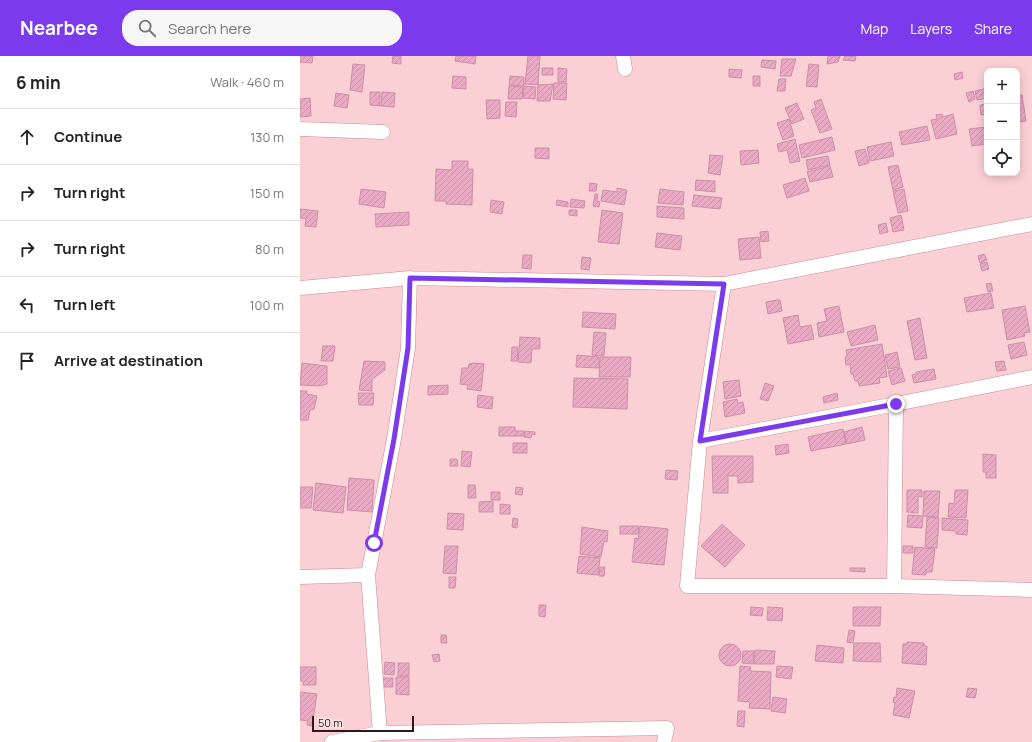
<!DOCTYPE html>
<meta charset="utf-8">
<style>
body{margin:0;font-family:Manrope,sans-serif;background:#f6f6f6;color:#222}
.controls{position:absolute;right:12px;top:12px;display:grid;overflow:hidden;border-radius:8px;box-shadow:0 2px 10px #0003}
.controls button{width:36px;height:36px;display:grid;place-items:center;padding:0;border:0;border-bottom:1px solid #e0e0e0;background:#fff;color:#222;font:20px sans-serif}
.scale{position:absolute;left:12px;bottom:10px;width:102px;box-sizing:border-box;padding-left:4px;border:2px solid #2f171a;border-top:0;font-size:11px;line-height:14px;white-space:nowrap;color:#2f171a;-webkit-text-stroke:3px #ffe2e4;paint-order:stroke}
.stop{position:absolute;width:12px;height:12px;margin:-9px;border:3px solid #7c3aed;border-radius:50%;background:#fff}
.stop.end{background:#7c3aed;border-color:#fff;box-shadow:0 1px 4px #0008}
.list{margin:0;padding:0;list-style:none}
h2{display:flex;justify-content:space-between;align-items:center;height:52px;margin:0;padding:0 16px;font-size:17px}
h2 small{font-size:13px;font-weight:400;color:#767676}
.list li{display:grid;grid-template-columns:26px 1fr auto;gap:12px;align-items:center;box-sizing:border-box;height:56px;padding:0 16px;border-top:1px solid #e0e0e0}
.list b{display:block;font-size:15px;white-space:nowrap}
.list em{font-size:13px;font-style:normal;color:#767676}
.icon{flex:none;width:22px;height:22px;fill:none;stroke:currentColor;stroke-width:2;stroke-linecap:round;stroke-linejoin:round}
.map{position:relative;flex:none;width:732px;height:686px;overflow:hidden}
header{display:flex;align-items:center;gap:24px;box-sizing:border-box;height:56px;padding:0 20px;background:#7c3aed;color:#fff}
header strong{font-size:19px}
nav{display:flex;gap:22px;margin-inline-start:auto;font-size:14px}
.search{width:280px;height:36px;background:#f6f6f6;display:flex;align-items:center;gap:10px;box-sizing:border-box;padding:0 14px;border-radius:16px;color:#767676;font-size:15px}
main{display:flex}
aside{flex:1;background:#fff}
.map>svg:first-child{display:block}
.building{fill:url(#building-hatch);stroke:#cc8fa9}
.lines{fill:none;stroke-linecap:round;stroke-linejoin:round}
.minor-casing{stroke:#ca8990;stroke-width:15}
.minor{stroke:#fff;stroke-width:14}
.route{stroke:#7c3aed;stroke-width:5}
</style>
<header>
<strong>Nearbee</strong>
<div class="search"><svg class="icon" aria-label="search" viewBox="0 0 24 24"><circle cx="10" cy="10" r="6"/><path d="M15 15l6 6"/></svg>Search here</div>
<nav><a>Map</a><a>Layers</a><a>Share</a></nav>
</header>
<main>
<aside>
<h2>6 min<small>Walk · 460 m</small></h2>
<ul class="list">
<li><svg class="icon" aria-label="ahead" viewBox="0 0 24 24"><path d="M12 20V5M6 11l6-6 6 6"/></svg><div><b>Continue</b></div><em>130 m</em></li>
<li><svg class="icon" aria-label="right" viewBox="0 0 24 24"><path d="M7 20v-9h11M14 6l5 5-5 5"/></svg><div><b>Turn right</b></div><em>150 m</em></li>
<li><svg class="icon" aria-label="right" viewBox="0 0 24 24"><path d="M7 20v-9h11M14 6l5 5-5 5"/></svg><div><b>Turn right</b></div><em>80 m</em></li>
<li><svg class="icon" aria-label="left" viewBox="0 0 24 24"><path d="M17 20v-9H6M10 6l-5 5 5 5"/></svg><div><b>Turn left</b></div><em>100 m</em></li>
<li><svg class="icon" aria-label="arrive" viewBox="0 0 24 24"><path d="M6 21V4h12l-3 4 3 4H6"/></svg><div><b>Arrive at destination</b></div></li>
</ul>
</aside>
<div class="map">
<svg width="732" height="686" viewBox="0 0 732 686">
<defs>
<pattern id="building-hatch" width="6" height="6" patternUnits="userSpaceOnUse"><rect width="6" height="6" fill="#e9aac4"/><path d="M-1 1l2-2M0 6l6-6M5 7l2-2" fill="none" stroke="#c892a8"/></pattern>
</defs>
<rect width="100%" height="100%" fill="#fbd0d4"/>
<path class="building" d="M0 0H13L12 7 0 6Z
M93 0H101V8L92 7Z
M156 0H176L175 8 155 5Z
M228 0H240L238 29 225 28Z
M528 0H540L538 6 527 8Z
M545 0H556L555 5 543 4Z
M482 3H496L491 20H480Z
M462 4 476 5 475 13 461 11Z
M53 8 65 9 62 36 50 34Z
M509 8 519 9 517 31 506 30Z
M242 12H253V19H242Z
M258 12 267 13 266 26H258Z
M429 13 442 14 441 22 429 21Z
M662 16 663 22 655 24 654 18Z
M153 20 166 21V33L152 32Z
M210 20 224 21V30L209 29Z
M453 20H460V30H453Z
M479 23H486L485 35H477Z
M254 27H267L266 44 253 43Z
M253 28 250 45H237L238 29Z
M209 30 223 31 222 43H208Z
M224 30 236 31 235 43 223 42Z
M687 32V42L677 44 675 35Z
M673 35 675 43 669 46 666 37Z
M70 36H80V50L70 49Z
M82 36 95 37 94 51 81 50Z
M36 37 49 39 47 52 34 50Z
M722 39 726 65 717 66V40Z
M10 42 11 60 0 61V43Z
M521 43 532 73 520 77 511 54 516 52 514 46Z
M186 44H200V62L187 63Z
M206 46H217L216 61 205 60Z
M497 47 504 63 492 68 485 52Z
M687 48V58L681 59 680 49Z
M642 58 643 61 653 58 657 78 636 83 631 64 637 63 636 59Z
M489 63 494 80 483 84 477 67Z
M627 70 630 84 602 89 599 76Z
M687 71V88L672 90 669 73Z
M532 81 535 94 502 102 499 89Z
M495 83 500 105 490 107 487 94 479 96 477 88Z
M591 86 594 100 570 105 567 91Z
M235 92H249V103L235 102Z
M565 93 569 107 559 110 555 95Z
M458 94 459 107 441 109 440 95Z
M410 99 423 100 420 119 408 117Z
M528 100 530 109 508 114 506 104Z
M152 105H168V113H173L172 149 146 148V145H135L136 113 152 114Z
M598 109 603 131 593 134 588 111Z
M530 110 533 121 510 126 507 116Z
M505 122 509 135 487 142 483 129Z
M396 124 415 125V136L395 134Z
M290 127 297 128 296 135H289Z
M317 132 327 134 324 149 301 145 303 134 317 136Z
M61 133 86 136 84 152 59 148Z
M360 133 384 136 383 149 358 147Z
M604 133 608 155 598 157 593 135Z
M295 138H298L297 145 300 146 299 151 293 150Z
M394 139 422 142 420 153 392 150Z
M271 143 285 145 284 152 270 151Z
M191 144 204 146 202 158 190 156Z
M257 144 268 146V151L256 149Z
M357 150 384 152V163L357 161Z
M0 153 18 155 16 171 5 170 6 163 0 162Z
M269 154H277V160L269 159Z
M302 154 323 157 319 188 298 186Z
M109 156V169L76 171 75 158Z
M601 159 604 174 593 176 590 162Z
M586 167 588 176 580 178 578 169Z
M468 175 469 185 461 186 460 176Z
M357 177 382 180 380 194 355 191Z
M459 181 461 202 440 204 438 183Z
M684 198 687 204 680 207 678 200Z
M223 199H232L231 213 222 212Z
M282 201 291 202 289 214 281 213Z
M687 206 689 213 682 215 680 208Z
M691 227 693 235 688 236 686 228Z
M691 237 694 252 667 256 664 242Z
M477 244H480L482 255 468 258 466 246Z
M539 250 544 276 519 281 517 267 527 265 524 253Z
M725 250 730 276 724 277 725 280 707 284 702 254Z
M283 256 316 258 315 273 282 271Z
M498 259 500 271 511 269 514 283 488 288 483 262Z
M620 262 627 302 615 304 607 265Z
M575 269 578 284 551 290 547 276Z
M294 276 306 277 304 300 292 299Z
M220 281 240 282V293H232L231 307 218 306Z
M724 286 727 299 711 303 708 289Z
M582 288 587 321 579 322 580 327 559 330 558 325H555L553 318H551L550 308 546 309 545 301 547 300 546 294Z
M23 290H35L33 305H21Z
M212 291H218L217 305H211Z
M597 296 600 311 588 313 585 299Z
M277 299 299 301V312L276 311Z
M300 301H331L330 321H299Z
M64 305 85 306V314L72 323V335L59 334Z
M704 305 706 314 697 315 695 306Z
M2 307 27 310V328L20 330 0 329Z
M173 307 184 308 181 335 167 333 168 329 160 328 162 312H168L169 308Z
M601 312 605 325 592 329 588 315Z
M634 313 636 323 614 327 612 319 616 318V316Z
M274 322 328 323 327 353 273 351Z
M439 324 441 340 425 343 423 326Z
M465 327 474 330 468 345 460 343Z
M148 329V338L128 339V330Z
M0 335H7V338L17 340 14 353 10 354 8 364H0Z
M58 337H74L73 349H59Z
M537 337 538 344 524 347 523 341Z
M178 339 193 341 192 353 177 351Z
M437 343 438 347 443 346 445 357 425 361 423 346Z
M199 371H215V375H224V380H199Z
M562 371 565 384 547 388 544 376Z
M543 373 546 388 511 395 508 381Z
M225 375 235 376V379L232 378 231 382 224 381Z
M213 387H227V397H213Z
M488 388 489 397 476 399 475 390Z
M162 395 172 396 170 411 161 410Z
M683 398 696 399V422H686V416H683Z
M412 400H453V426L438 427V420H428V437H413Z
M150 403H157L158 410H150Z
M366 414 378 415 377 424 365 423Z
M49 422 74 424 72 456 47 454Z
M16 427 46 431 43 457 13 454Z
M168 429H175L176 442H168Z
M0 431H13L11 452H0Z
M216 431 223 432 222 439 215 438Z
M607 434H622V441L618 440V457L607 456Z
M655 434H668L666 462 648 461 649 447 654 448Z
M624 435H640L638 461 623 460Z
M191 436H200V444H191Z
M193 445V456H179V446Z
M200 448 210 449V458H200Z
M148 457 164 458 163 474 147 473Z
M608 459 623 460 622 472 607 471Z
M627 461 639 462 637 492 625 491Z
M213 462 218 463 217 472 212 471Z
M642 462 668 464 667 479 656 478V475L642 474Z
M422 468 445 489 425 511 401 490Z
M320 470H339L338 478H320Z
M340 470 368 473 364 509 332 506 335 482 338 483Z
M282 471 308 475 307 486 304 485 301 501 280 498Z
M145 490H158L156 518 143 517Z
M603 490H613V497H603Z
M615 491 635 493 632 516H626V519L612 518Z
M279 500 300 502 298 519 277 517Z
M300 511H305L304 520H299Z
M550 512H565V516L550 515Z
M149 521H156L155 532H149Z
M239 549H246L245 561 239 560Z
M451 551 463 552 462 560 450 559Z
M468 551 483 552 482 565 467 564Z
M553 551H581L580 570H553Z
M549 574 555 575 553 587 547 586Z
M141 579H146L147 587H141Z
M607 586 624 587V590H627L626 609 602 607 603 588H607Z
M554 587H580L581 606 553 605Z
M419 599a11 11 0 1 1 22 0a11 11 0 1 1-22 0Z
M517 589 544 592 543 607 515 605Z
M455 594 475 595 474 608H454Z
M443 595H454L453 608 442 607Z
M139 598 140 605 134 606 132 599Z
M85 606 95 607 94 619 84 618Z
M98 607H109V620H98Z
M440 610 451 611 450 615 471 616 470 653 449 652 450 646 438 645Z
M477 610 493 611 491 623 476 621Z
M0 611H16V629H3V625H0Z
M96 621H109V639L96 638Z
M82 622H93V631H82Z
M597 632 615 635 609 662 593 659 595 647 593 646 594 641 596 642Z
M668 632 677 633 675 642 666 641Z
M0 636 17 638 12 670 7 669 8 665 0 664Z
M473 641 487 643 485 657 471 655Z
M438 655H445L444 671 437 670Z"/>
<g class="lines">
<defs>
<path id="minor" d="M323 0 325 13
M0 73 83 76
M110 222 108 292 94 383 68 519 80 677 367 672 364 686
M0 232 110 222 424 228 732 168
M596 348 732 321
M400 385 424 228
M0 521 68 519
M594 530 596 348 400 385 387 530H594L732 534
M32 686 80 677"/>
</defs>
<use href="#minor" class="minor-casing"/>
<use href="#minor" class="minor"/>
</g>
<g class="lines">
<path class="route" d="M74 487 94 383 108 292 110 222 424 228 400 385 596 348"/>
</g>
</svg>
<div class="controls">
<button>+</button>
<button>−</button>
<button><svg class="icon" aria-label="locate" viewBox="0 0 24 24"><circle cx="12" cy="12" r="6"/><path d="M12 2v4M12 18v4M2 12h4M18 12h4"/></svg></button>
</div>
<div class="scale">50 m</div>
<div class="stop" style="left:74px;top:487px"></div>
<div class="stop end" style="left:596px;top:348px"></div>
</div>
</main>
